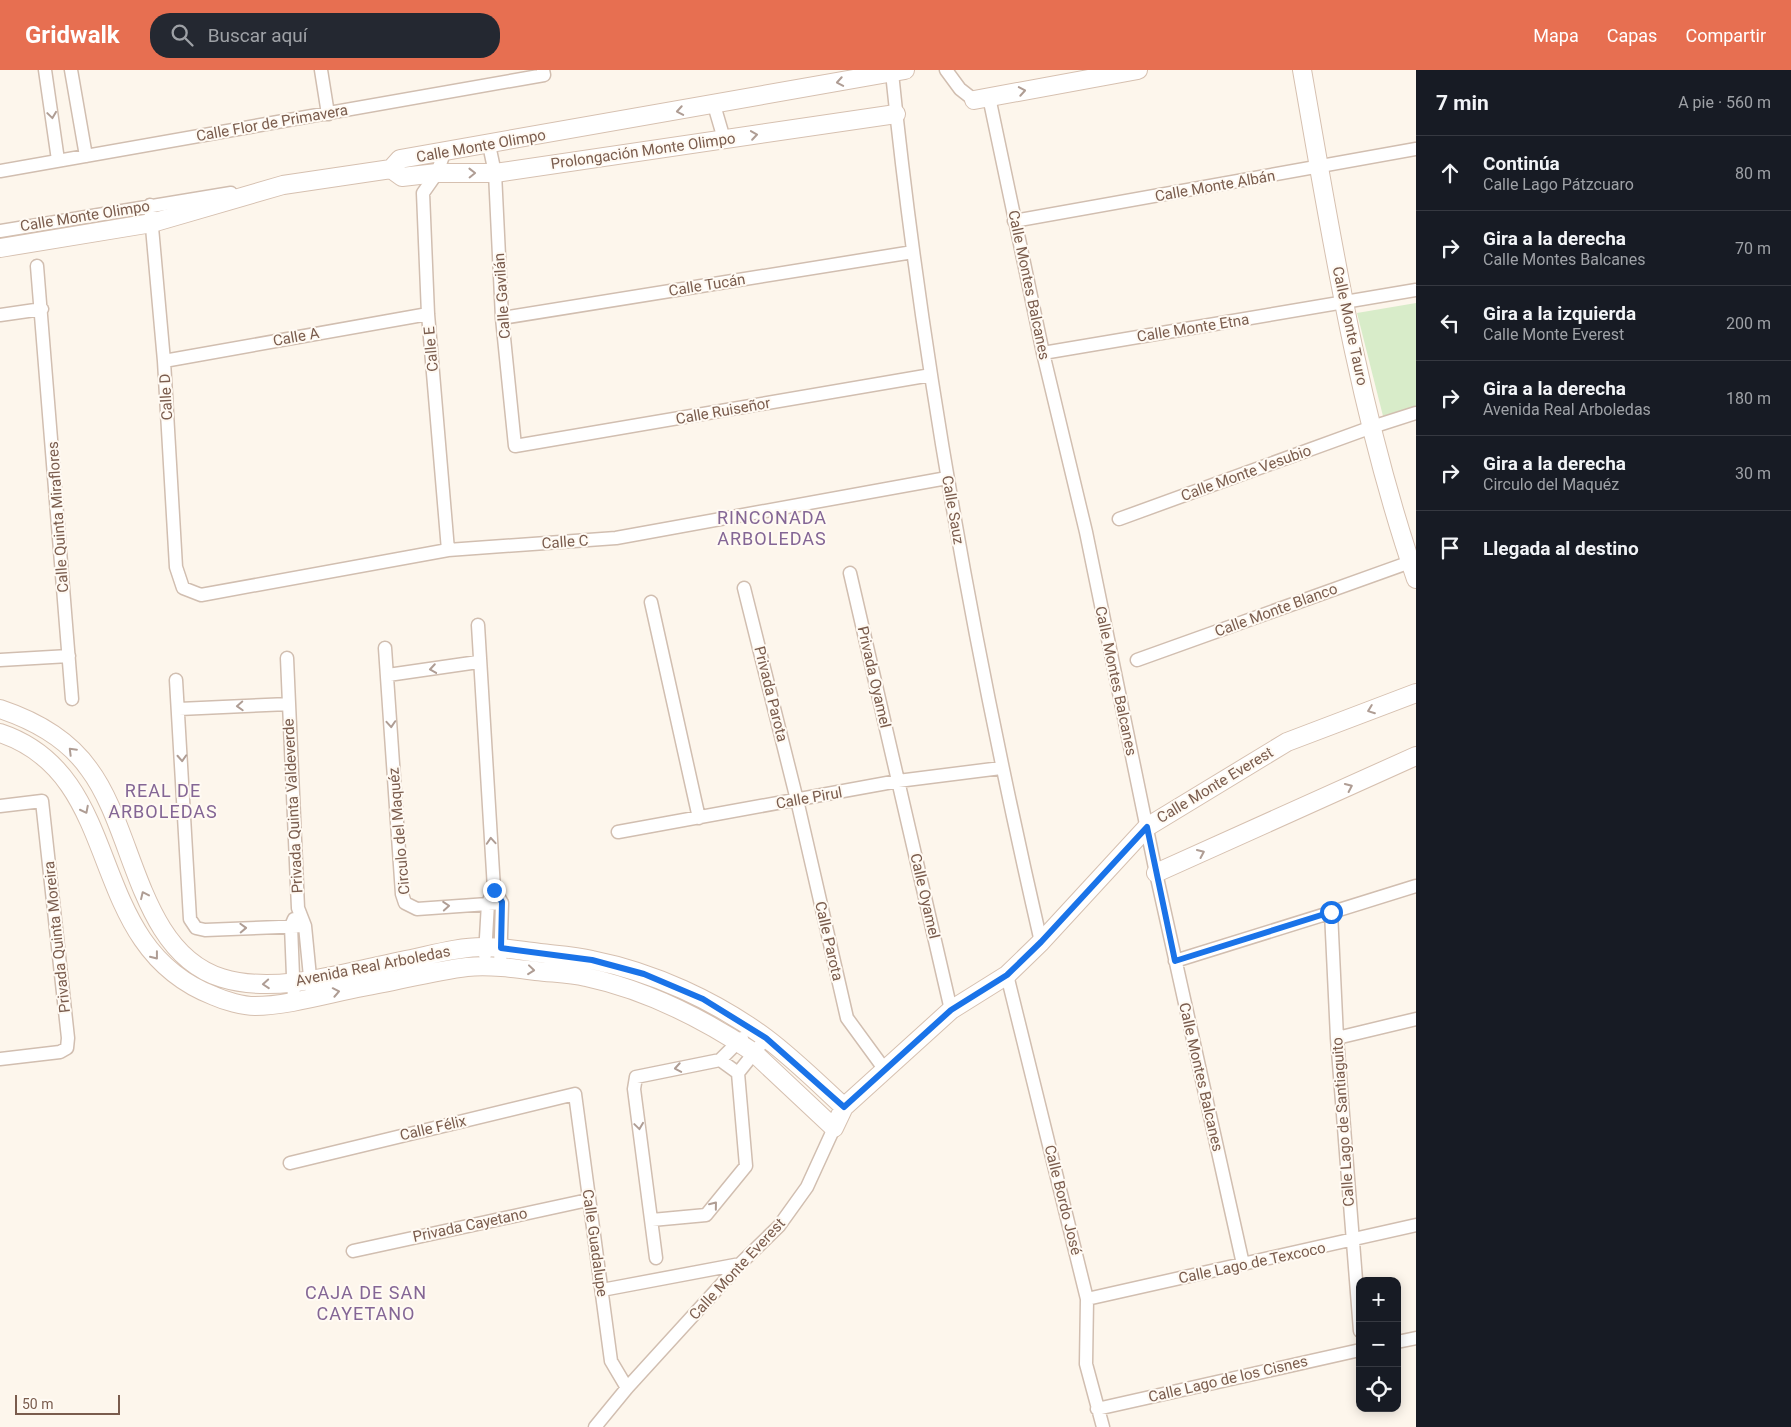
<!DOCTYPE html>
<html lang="es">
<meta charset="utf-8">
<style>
body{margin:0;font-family:Roboto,sans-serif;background:#242831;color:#f1f3f6}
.controls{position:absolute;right:15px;bottom:15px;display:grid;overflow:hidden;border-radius:10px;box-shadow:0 2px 12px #0003}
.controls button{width:45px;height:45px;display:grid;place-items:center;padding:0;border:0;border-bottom:1px solid #363941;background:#171b24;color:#f1f3f6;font:25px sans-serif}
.scale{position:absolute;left:15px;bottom:12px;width:105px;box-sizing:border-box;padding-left:5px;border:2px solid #7a5c4d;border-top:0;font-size:14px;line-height:18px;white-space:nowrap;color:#7a5c4d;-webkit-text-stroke:4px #fffaf3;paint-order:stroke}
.stop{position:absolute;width:15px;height:15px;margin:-11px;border:4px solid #1a73e8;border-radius:50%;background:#fff}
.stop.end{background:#1a73e8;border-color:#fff;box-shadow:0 1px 5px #0008}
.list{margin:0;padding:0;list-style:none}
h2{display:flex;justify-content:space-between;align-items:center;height:65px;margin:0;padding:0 20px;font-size:21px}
h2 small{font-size:16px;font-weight:400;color:#9ea1a6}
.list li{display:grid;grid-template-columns:32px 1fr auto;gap:15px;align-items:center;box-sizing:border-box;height:75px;padding:0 20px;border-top:1px solid #363941}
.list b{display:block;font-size:19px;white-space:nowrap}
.list p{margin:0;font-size:16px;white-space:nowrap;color:#9ea1a6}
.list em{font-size:16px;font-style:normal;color:#9ea1a6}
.icon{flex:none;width:28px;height:28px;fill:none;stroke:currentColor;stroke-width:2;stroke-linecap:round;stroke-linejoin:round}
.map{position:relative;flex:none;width:1416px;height:1357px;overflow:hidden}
header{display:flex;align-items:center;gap:30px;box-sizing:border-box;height:70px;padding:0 25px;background:#e76f51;color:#fff}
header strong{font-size:24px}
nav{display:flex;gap:28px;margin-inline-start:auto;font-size:18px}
.search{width:350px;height:45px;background:#242831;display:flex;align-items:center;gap:12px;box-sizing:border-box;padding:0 18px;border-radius:20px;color:#9ea1a6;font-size:19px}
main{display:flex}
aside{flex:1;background:#171b24}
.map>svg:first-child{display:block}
.green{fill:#d8ecc9}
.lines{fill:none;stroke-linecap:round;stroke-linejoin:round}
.street-casing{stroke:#d1beb0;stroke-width:15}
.secondary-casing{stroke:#d6c0b0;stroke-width:20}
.street{stroke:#fff;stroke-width:12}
.secondary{stroke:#fff;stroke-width:18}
.oneway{stroke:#af9d94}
.route{stroke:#1a73e8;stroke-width:6}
.labels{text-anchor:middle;stroke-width:4;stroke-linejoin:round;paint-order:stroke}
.street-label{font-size:15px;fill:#7a5c4d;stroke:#fffaf3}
.quarter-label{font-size:18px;letter-spacing:1px;fill:#846695;stroke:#fffaf3}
</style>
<header>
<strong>Gridwalk</strong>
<div class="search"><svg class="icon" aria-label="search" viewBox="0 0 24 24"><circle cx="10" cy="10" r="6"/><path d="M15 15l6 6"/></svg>Buscar aquí</div>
<nav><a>Mapa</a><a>Capas</a><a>Compartir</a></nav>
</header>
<main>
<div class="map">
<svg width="1416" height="1357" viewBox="0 0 1416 1357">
<rect width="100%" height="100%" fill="#fdf6ec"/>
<path class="green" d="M1416 233V336L1383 346 1357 243Z"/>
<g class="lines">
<defs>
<path id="street" d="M45 0 58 90
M71 0 86 86
M321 0 328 44
M946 0 960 19 974 30
M892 3C922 296 975 585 1041 872
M989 27 1043 283 1086 462 1156 803 1243 1194
M714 35 724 69
M489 75 495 103 502 248 515 376 931 305
M444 83 437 103 423 123 428 244 448 480
M0 101 544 5 543 0
M150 135 164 291 176 497 183 518 201 525 448 480 616 468 947 408
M1014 151 1416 79
M0 161 231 123
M37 196 72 629
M0 245 42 239
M502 248 913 182
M1043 283 1416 220
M164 291 428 244
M1119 449 1372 357 1416 343
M850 503 951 940
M744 518 797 730 847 948 885 1000
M651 532 699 748
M478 555 494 819 502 833 500 897
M385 578 402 824 405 833 417 839 502 833
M287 588 298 838 305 856 311 917
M0 590 69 586
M1137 590 1416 490
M388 605 478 592
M176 610 190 849 196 858 205 860 305 856
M179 639 289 634
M0 736 42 731 68 968 67 978 60 982 0 989
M618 762 898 711 1001 698
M1331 842 1337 968 1360 1261
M294 849 291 856 294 931
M485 885 488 833 491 826
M1175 891 1416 816
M1007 905 1087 1229 1086 1294 1103 1357
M1337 968 1416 949
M738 1003 766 968
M290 1093 575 1024 611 1291 627 1318
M652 1150 706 1145 746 1096 738 1003 720 990
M353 1181 588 1130
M656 1188 634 1019 636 1007 720 990 742 968
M602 1220 740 1194
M1087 1229 1416 1155
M1397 1272 1416 1268
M1097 1339 1360 1280
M595 1357 627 1318 740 1194 779 1156 807 1117 834 1058"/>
<path id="secondary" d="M1302 0C1332 171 1359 344 1416 509
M974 30 1138 0
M391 99 402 107 437 103H495L896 44
M0 178 152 153 283 115 391 99 400 89 905 0
M0 639C33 650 68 669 89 699 135 760 138 882 222 908 277 925 346 902 401 891 428 886 456 877 483 877 502 877 522 881 540 883 557 885 575 886 592 890 653 902 716 931 766 968 794 989 819 1014 844 1037
M0 663C129 706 81 875 214 926 225 931 243 936 255 936 287 936 331 923 363 917 398 911 433 901 467 897 490 895 513 898 536 901 552 903 570 903 586 907 647 920 702 948 753 982L834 1058 844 1037 951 940 1007 905 1041 872 1147 757 1287 672 1416 623
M1156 803 1416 686"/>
</defs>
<use href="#street" class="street-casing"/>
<use href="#secondary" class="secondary-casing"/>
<use href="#street" class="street"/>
<use href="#secondary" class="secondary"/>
</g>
<defs><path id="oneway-chevron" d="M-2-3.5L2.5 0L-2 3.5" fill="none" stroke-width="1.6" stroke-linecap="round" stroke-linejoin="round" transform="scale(1.25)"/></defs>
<g class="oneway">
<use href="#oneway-chevron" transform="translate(840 12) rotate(170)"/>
<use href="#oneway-chevron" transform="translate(1022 21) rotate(-10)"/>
<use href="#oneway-chevron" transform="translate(680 41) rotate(170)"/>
<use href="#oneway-chevron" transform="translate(52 45) rotate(82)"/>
<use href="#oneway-chevron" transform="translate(754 65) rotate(-8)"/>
<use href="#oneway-chevron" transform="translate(472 103) rotate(-1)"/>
<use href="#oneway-chevron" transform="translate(433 599) rotate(171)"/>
<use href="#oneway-chevron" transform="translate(240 636) rotate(177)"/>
<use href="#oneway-chevron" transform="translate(1371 640) rotate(159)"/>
<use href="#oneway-chevron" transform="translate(391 654) rotate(86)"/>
<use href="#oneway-chevron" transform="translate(72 681) rotate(-135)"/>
<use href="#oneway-chevron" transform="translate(182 688) rotate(87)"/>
<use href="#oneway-chevron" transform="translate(1349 717) rotate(-25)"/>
<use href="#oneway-chevron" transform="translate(85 740) rotate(63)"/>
<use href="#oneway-chevron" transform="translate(491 771) rotate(-94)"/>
<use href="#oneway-chevron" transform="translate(1201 783) rotate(-24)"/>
<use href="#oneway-chevron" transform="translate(144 825) rotate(-115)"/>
<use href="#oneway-chevron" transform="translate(446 836) rotate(-4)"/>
<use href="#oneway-chevron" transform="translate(243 858) rotate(-2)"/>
<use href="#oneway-chevron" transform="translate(155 886) rotate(52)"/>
<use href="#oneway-chevron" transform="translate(531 900) rotate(6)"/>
<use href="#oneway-chevron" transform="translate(266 914) rotate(176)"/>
<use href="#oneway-chevron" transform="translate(336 922) rotate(-11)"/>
<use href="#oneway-chevron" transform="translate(678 998) rotate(170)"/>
<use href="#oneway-chevron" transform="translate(639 1056) rotate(82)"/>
<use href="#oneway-chevron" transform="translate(714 1135) rotate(-51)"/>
</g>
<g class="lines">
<path class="route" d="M494 820 502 832 501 878 592 890 644 904 703 929 766 968 844 1037 951 940 1007 905 1041 872 1147 757 1175 891 1331 842"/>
</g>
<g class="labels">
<g class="street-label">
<text transform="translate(272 53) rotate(-10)" y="5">Calle Flor de Primavera</text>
<text transform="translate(481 76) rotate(-10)" y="5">Calle Monte Olimpo</text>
<text transform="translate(643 81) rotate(-8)" y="5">Prolongación Monte Olimpo</text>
<text transform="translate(1215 116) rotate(-10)" y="5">Calle Monte Albán</text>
<text transform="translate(85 146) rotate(-9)" y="5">Calle Monte Olimpo</text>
<text transform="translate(707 215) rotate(-9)" y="5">Calle Tucán</text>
<text transform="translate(1029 215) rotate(78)" y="5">Calle Montes Balcanes</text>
<text transform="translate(502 226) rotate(-94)" y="5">Calle Gavilán</text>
<text transform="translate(1350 256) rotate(78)" y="5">Calle Monte Tauro</text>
<text transform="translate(1193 258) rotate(-9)" y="5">Calle Monte Etna</text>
<text transform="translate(296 267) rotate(-10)" y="5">Calle A</text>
<text transform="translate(431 279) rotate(-95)" y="5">Calle E</text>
<text transform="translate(166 327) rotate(-93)" y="5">Calle D</text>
<text transform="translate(723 341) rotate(-10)" y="5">Calle Ruiseñor</text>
<text transform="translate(1246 403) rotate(-20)" y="5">Calle Monte Vesubio</text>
<text transform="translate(953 440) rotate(80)" y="5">Calle Sauz</text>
<text transform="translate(58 447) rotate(-94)" y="5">Calle Quinta Miraflores</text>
<text transform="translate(565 472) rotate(-4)" y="5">Calle C</text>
<text transform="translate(1276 540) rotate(-20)" y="5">Calle Monte Blanco</text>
<text transform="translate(874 607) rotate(77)" y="5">Privada Oyamel</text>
<text transform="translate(1116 611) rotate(78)" y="5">Calle Montes Balcanes</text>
<text transform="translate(771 624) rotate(76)" y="5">Privada Parota</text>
<text transform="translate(1215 715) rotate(-31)" y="5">Calle Monte Everest</text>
<text transform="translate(809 728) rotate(-10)" y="5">Calle Pirul</text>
<text transform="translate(293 736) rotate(-93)" y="5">Privada Quinta Valdeverde</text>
<text transform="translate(399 761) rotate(-95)" y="5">Circulo del Maquéz</text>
<text transform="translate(925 826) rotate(77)" y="5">Calle Oyamel</text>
<text transform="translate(57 867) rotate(-96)" y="5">Privada Quinta Moreira</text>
<text transform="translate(829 871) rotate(77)" y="5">Calle Parota</text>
<text transform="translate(373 896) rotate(-11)" y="5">Avenida Real Arboledas</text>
<text transform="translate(1201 1007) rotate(77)" y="5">Calle Montes Balcanes</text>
<text transform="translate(1343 1052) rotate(-94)" y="5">Calle Lago de Santiaguito</text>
<text transform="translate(433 1058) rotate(-13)" y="5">Calle Félix</text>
<text transform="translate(1063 1130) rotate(76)" y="5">Calle Bordo José</text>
<text transform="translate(470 1155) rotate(-12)" y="5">Privada Cayetano</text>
<text transform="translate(595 1173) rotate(82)" y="5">Calle Guadalupe</text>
<text transform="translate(1252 1193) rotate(-12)" y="5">Calle Lago de Texcoco</text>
<text transform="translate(737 1199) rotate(-47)" y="5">Calle Monte Everest</text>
<text transform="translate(1228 1309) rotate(-13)" y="5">Calle Lago de los Cisnes</text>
</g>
<g class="quarter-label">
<text x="772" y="454">RINCONADA<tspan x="772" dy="21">ARBOLEDAS</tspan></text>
<text x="163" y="727">REAL DE<tspan x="163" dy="21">ARBOLEDAS</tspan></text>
<text x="366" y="1229">CAJA DE SAN<tspan x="366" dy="21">CAYETANO</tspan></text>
</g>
</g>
</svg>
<div class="controls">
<button>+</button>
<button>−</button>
<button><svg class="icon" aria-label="locate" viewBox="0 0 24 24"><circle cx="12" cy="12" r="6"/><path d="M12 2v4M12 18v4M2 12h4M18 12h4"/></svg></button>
</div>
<div class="scale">50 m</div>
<div class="stop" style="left:1331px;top:842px"></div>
<div class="stop end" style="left:494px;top:820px"></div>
</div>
<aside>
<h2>7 min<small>A pie · 560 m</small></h2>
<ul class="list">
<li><svg class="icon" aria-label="ahead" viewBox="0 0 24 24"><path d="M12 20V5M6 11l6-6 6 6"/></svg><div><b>Continúa</b><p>Calle Lago Pátzcuaro</p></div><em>80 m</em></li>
<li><svg class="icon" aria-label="right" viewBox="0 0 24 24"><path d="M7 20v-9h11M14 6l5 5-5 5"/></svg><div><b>Gira a la derecha</b><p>Calle Montes Balcanes</p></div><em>70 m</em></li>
<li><svg class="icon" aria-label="left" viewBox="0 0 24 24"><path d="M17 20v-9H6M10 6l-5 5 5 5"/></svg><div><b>Gira a la izquierda</b><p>Calle Monte Everest</p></div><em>200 m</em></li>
<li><svg class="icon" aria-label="right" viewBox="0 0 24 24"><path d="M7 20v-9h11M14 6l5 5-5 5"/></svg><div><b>Gira a la derecha</b><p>Avenida Real Arboledas</p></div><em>180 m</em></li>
<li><svg class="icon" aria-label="right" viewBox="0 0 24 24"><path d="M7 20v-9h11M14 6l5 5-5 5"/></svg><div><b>Gira a la derecha</b><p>Circulo del Maquéz</p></div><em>30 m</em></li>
<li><svg class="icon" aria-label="arrive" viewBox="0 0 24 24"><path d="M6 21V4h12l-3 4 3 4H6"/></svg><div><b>Llegada al destino</b></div></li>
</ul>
</aside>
</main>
